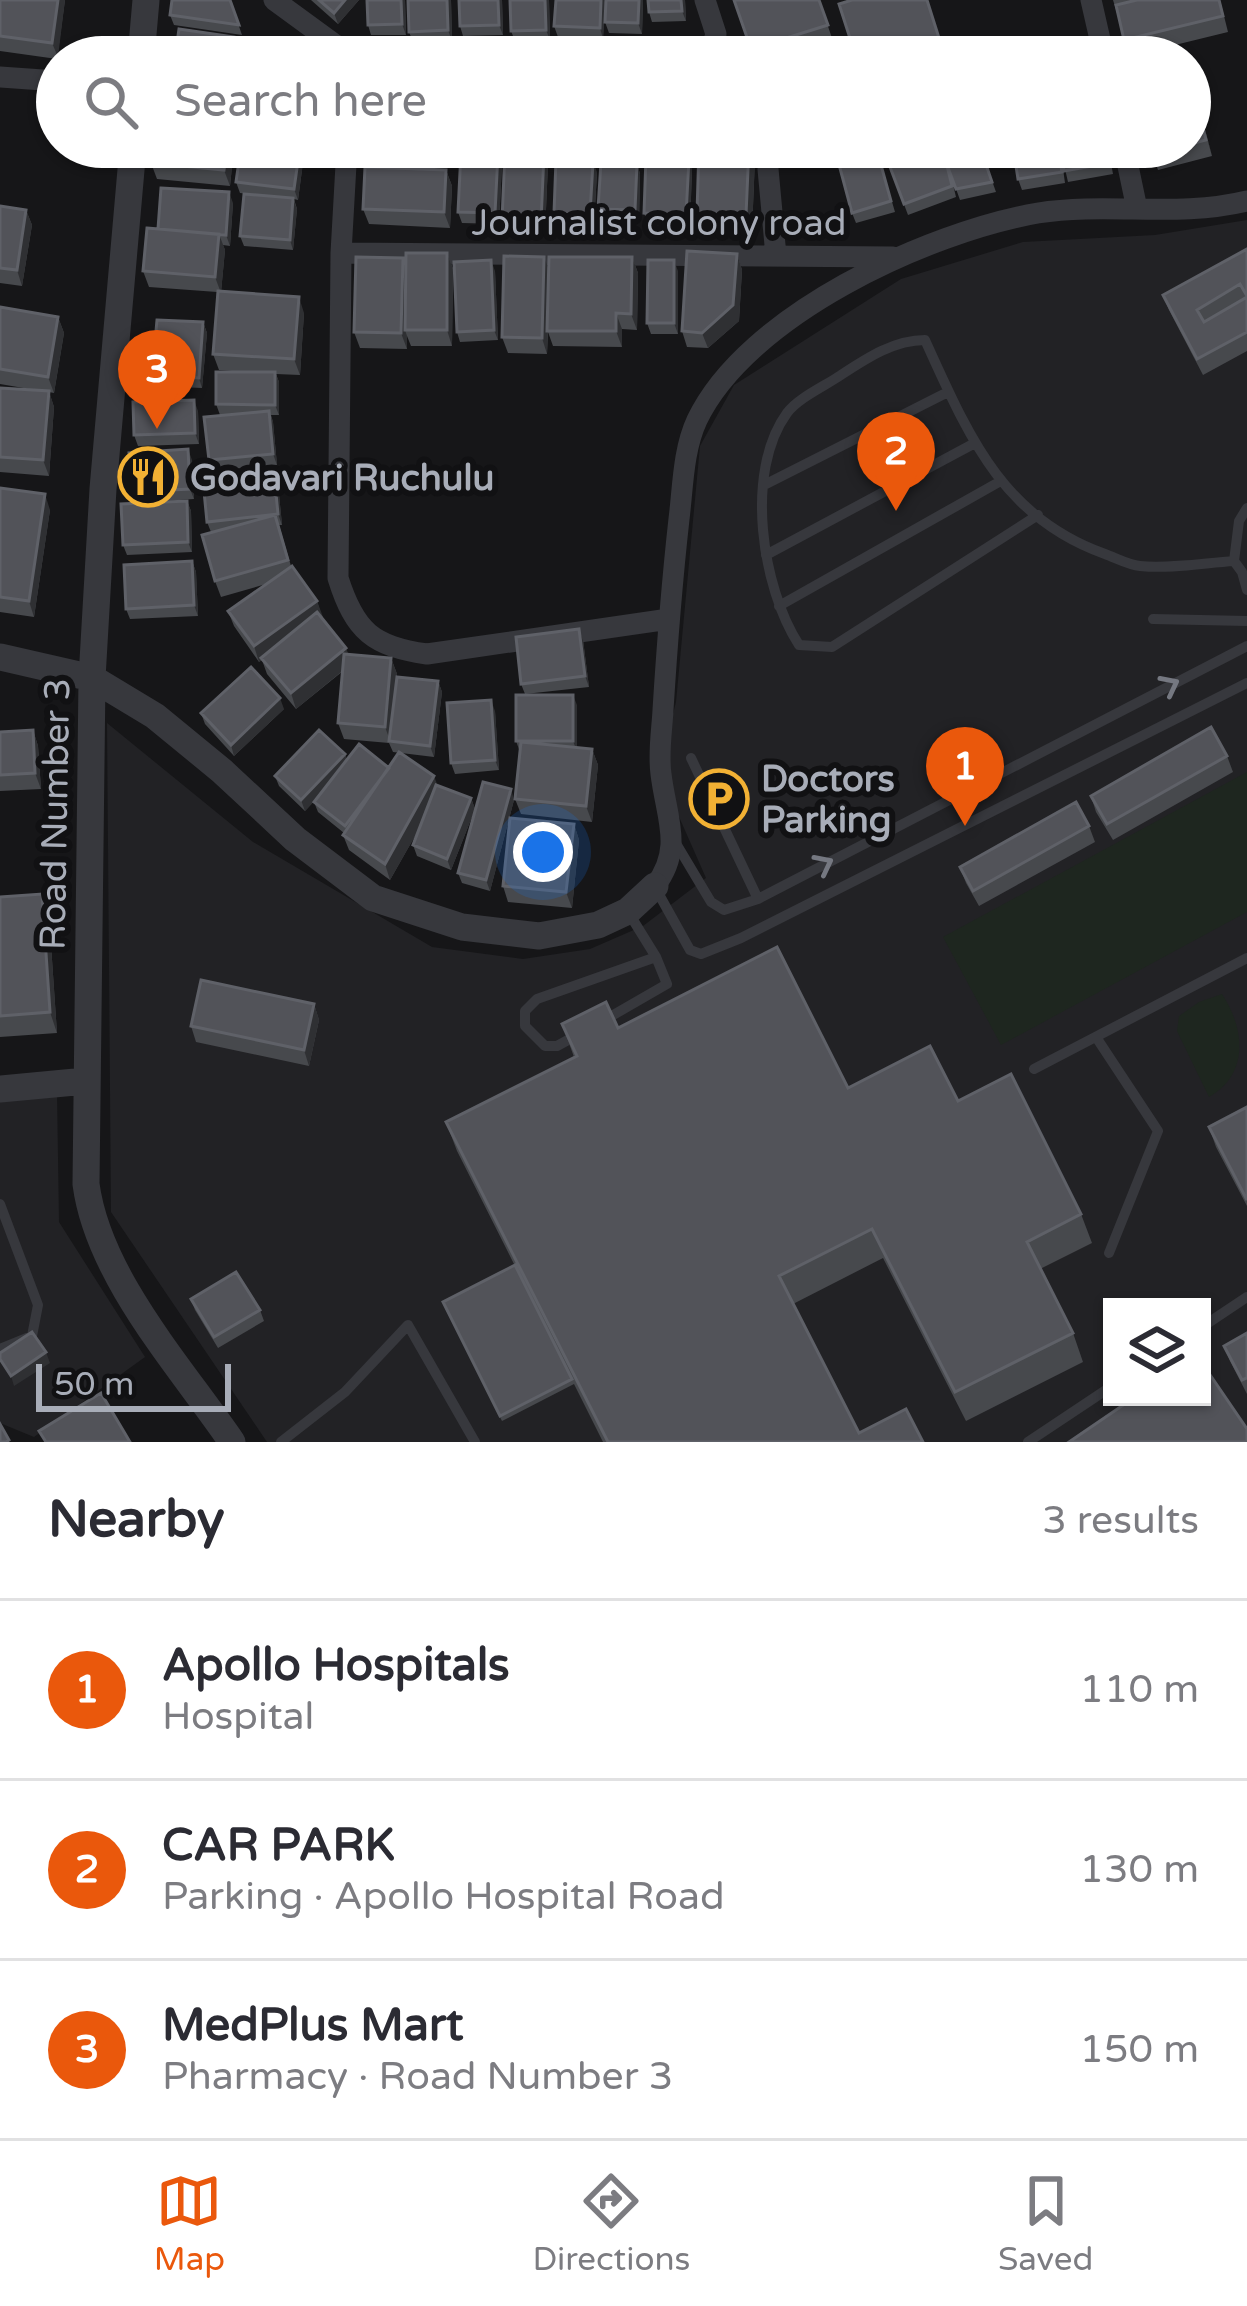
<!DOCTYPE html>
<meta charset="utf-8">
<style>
body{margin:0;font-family:"Varela Round",sans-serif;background:#f2f2f3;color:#2b2b33}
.controls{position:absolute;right:36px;bottom:36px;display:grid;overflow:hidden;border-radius:0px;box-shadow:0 3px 9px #0004}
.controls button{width:108px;height:108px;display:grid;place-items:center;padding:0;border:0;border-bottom:3px solid #e1e1e2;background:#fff;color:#2b2b33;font:60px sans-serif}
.scale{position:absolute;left:36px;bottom:30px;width:195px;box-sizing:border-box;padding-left:12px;border:6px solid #a8adb8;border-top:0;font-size:33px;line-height:42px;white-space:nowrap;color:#a8adb8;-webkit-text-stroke:9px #111113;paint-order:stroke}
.you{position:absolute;left:543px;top:852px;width:42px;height:42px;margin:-30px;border:9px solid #fff;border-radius:50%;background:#1a73e8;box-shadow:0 0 0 18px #1a73e833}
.badge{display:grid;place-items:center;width:78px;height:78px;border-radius:50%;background:#ea580c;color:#fff;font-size:39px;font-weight:700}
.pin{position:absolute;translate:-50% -99px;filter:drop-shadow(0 3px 6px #0008)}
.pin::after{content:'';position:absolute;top:63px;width:42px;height:36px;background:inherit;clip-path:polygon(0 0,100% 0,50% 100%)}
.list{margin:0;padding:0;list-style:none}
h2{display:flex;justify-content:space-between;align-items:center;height:156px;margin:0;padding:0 48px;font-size:51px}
h2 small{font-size:39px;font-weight:400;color:#7c7c81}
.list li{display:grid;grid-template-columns:78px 1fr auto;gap:36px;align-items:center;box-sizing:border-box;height:180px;padding:0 48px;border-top:3px solid #e1e1e2}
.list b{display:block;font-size:45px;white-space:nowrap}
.list p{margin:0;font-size:39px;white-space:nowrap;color:#7c7c81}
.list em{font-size:39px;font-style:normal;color:#7c7c81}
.icon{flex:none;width:66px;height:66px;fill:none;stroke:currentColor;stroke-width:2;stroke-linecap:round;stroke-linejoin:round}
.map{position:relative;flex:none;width:1247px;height:1442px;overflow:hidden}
.search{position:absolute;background:#fff;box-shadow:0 3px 9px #0004;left:36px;right:36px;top:36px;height:132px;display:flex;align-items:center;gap:30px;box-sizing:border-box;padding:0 42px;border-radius:66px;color:#7c7c81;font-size:45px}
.sheet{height:696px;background:#fff}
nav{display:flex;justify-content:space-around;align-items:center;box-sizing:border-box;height:168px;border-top:3px solid #e1e1e2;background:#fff;font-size:33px;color:#7c7c81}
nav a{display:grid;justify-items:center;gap:6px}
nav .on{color:#ea580c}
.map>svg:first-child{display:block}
.built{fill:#222225;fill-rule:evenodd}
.green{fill:#1e261f}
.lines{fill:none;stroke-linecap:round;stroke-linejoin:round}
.service{stroke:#37383d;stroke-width:10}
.minor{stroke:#37383d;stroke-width:21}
.tertiary{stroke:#37383d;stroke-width:27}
.wall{fill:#47494d}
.shaded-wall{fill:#2f3033}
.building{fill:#525359;stroke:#5f6168;stroke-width:3}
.oneway{stroke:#757881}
.labels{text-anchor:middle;stroke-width:12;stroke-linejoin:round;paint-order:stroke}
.street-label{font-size:36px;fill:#a8adb8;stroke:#111113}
.poi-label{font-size:36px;font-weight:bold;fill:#a8adb8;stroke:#111113;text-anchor:start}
</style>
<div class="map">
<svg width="1247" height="1442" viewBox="0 0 1247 1442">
<rect width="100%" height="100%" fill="#161618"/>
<path class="built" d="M1247 220V1442H267L111 1212 107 723 253 842 432 947 523 959 590 949 643 926 706 878 676 810 665 745 676 702 700 446 734 385 901 279 1023 242 1155 235ZM1112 1307H1202V1397H1112Z
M57 1093 59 1222 145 1357 34 1437 0 1423V1101Z"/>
<path class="green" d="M1247 772V912L1001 1045 943 937Z
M1222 994C1247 1032 1247 1076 1209 1097L1177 1031 1179 1016 1199 1002Z"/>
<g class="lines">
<path class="service" d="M764 485 948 392
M1038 515 832 647 799 645C762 588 744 472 787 413 798 398 825 386 841 375 867 358 894 340 925 340 968 434 1001 517 1105 554 1116 558 1129 565 1140 566 1170 569 1204 563 1234 561L1242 572 1247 590
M766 555 975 443
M1234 561 1239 521 1247 508
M779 606 999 482
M1153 619 1247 621
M691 758 758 899
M674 840 711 902 724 910 758 899 1247 646
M656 889 690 950 701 954 741 938 1247 683
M601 1022 667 984 656 957 630 915
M579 1034 557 1046H545L525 1026V1011L537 999 656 957
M1096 1037 1158 1131 1109 1253
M1034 1069 1247 958
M0 1204 38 1305 32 1336 0 1349
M1202 1327 1247 1297
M281 1442 345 1392 408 1325 475 1442
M1028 1442 1112 1386"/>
<path class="minor" d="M274 0 352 57H364
M705 0 716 34 709 57
M1091 0 1104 57
M0 77 57 81
M347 147 341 253 338 578C355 632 373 646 427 654L669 619
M1124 147 1137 209
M768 169 776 256
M341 253 893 257
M655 886C684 848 666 817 661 774 658 753 662 730 663 710 667 646 672 582 679 519 683 487 683 450 697 420 747 315 928 232 1038 213 1108 202 1178 218 1247 201"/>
<path class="tertiary" d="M141 57 146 0
M133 147 103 489 92 678 86 1184C98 1276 180 1366 232 1442
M0 657 92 678 155 716 222 771 295 839 373 898 462 927 539 936 598 925 628 911 655 886
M0 1089 86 1081"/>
</g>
<path class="wall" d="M0 0H65L57 59 0 51Z
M230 0 242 35 174 25 170 15Z
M311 0H359L338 24Z
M367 0H405L406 35H371L368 25Z
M408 0H451L452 41 413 42 409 32Z
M502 0 503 35 463 36 460 26Z
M549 0 550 40 515 41 511 31Z
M605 0 603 39 558 37 554 26Z
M606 0H643L642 34 609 33 605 22Z
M685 0 686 21 652 22 649 12Z
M819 0 833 41 782 57H753L751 49Z
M1113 0H1220L1228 32 1130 56Z
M1190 72 1212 156 1158 170 1150 147H1190Z
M234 147 230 186 157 179 151 163Z
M241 147H302L304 155 298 200 294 199 297 209 293 250 244 246 240 236 266 196 240 193 236 182Z
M368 147H454V164L373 162Z
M551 147H590V157L554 155Z
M596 147H639V150Z
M648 147H751L755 158 752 231 702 229 697 213 699 154 650 152Z
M876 147 895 212 856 223 852 213Z
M980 147 996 192 960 200 950 172 956 197 908 215 890 167 941 149Z
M1060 147H1108L1113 174 1068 182Z
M1060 147 1065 183 1022 190 1018 179Z
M498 153 502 164 499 224 462 223 458 212Z
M637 163 640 174 639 221 602 220 598 209Z
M548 164 545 232 506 231 502 220Z
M692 169 690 226 648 224 644 213Z
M446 170 452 186 450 228 369 224 363 209Z
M597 172 594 225 558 224 554 213Z
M233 203 230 246 223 245 225 250 221 292 304 313 300 375 276 374 279 382V415H271L273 422 277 465 212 471 209 460 229 415H220L216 404 245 372 219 370 213 354 217 292 149 287 143 271 158 229Z
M0 206 26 210 32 225 22 286 0 283Z
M1247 249V351L1203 375 1169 310 1163 295Z
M447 253 453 269 452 346H411L407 336V349L360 348 354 332 406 265Z
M737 254 742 270 739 321 708 348 687 347 682 331Z
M632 257 638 273 637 330 622 329V347L553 346 548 332 547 354 508 353 502 337 549 271Z
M495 271 498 340 460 342 457 332Z
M678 271V334H651L647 323Z
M0 307 58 317 64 333 54 393 49 392 54 407 49 476 0 472V388L41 391 0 384Z
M203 322 207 333 202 388 156 386 152 375Z
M154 392 153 401 198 411 199 444 138 446 134 435 141 401 139 398Z
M192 460 194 499 135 503 131 492Z
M278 484 282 525H279L291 566 317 601 322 618 349 655 391 658 397 674 396 685 438 681 442 692 434 757 393 752 389 743 344 739 338 723 343 671 296 709 267 674 262 660 259 662 234 626 228 611 266 584 221 597 215 581 211 532 207 522Z
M0 488 50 510 34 617 0 612Z
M187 501 191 511 192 552 127 555 123 545Z
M192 561 196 572 198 616 130 619 126 609Z
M579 629 583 640 589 687 525 694 521 684Z
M577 705V748L592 749 598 765 592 822 521 814 515 799 520 752 516 741Z
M284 709 234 756 205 724 201 713Z
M495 711 499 770 455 774 451 763Z
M33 730 38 746 41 789 0 791V732Z
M345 754 347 760 389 768 471 798 475 809 451 870 417 856 413 845 420 827 390 880 349 850 343 835 344 833 318 812 314 802 316 799 305 811 279 786 275 776Z
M1227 756 1233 772 1113 840 1096 812 1091 796Z
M514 800 490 891 462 883 458 873Z
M574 824 579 840 572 908 508 902 503 886Z
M1089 826 1095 842 979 906 966 883 960 867Z
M0 897 49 915 57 1033 0 1037Z
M314 1004 319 1020 309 1066 196 1042 191 1026Z
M562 1024 618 1028 848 1088 958 1101 1081 1214 1092 1243 1040 1269 1073 1333 1083 1362 966 1421 883 1258 793 1304 859 1433 923 1442H603L574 1384 502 1421 445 1308 515 1266 457 1151 446 1122 574 1057Z
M1247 1107V1206L1216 1147 1209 1127Z
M191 1299 260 1310 264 1321 218 1348 195 1310Z
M1247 1333V1394L1230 1361 1224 1346Z"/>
<path class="shaded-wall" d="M58 0H65L58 57 52 43Z
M345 0H359L338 24 334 13Z
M401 0H405L406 35 402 24Z
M447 0H451L452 41 448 30Z
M498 0H502L503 35 499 25Z
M545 0H549L550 40 546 30Z
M601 0H605L603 39 600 28Z
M639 0H643L642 34 638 23Z
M681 0H685L686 21 682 11Z
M234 37 238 47 237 57H231Z
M1190 72 1212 156 1190 78Z
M227 147H234L230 186 224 170Z
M300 147 304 155 298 200 294 189Z
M448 147H454V164Z
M749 147H751L755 158 752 231 746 215Z
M498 153 502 164 499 224 495 213Z
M544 153 548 164 545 232 541 222Z
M689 159 692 169 690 226 686 215Z
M593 162 597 172 594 225 590 214Z
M637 163 640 174 639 221 635 210Z
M446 170 452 186 450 228 444 212Z
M229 192 233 203 230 246 226 235Z
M293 198 297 209 293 250 290 240Z
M26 210 32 225 22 286 17 270Z
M219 234 225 250 221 293 215 277Z
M447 253 453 269 452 346 447 330Z
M737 254 742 270 739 321 708 348 702 333Z
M544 257 550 273 547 354 542 338Z
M632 257 638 273 637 330 631 314Z
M403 258 409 273 405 330 407 336V349L401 333Z
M491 260 495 271 498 340 494 330Z
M674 260 678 271V334L674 323Z
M299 297 304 313 300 375 294 359Z
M616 313 622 329V347L616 331Z
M58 317 64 333 54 393 48 377Z
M203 322 207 333 202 388 199 378Z
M275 372 279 382V415L275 405Z
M49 391 54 407 49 476 43 460Z
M194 400 198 411 199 444 195 433Z
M269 411 273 422 277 465 273 454Z
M188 449 192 460 194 499 190 489Z
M274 473 278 484 282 525 278 514Z
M45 494 50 510 34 617 29 601Z
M187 501 191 511 192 552 188 542Z
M192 561 196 572 198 616 194 605Z
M317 601 323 617 259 662 254 646Z
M579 629 583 640 589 687 585 676Z
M346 648 352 663 296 709 291 693Z
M391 658 397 674 391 743 385 727Z
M438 681 442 692 434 757 430 746Z
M573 695 577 705V752L573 741Z
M280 698 284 709 234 756 231 745Z
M491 700 495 711 499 770 495 760Z
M33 730 38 746 41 789 35 773Z
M592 749 598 765 592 822 586 806Z
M345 754 348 765 305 811 301 800Z
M434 776 440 792 390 880 385 864Z
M511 789 514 800 490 891 486 880Z
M471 798 475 809 451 870 447 859Z
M574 824 579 840 572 908 566 892Z
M42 894 49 915 57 1033 50 1012Z
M314 1004 319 1020 309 1066 304 1050Z
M46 1352 50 1363 14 1386 11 1376Z"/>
<path class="building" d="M0 0H58L52 43 0 36Z
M172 0H230L239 25 170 15Z
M319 0H345L334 13Z
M367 0H401L402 24 368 25Z
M408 0H447L448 30 409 32Z
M459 0H498L499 25 460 26Z
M510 0H545L546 30 511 31Z
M556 0H601L600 28 554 26Z
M606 0H639L638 23 605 22Z
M648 0H681L682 11 649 12Z
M734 0H819L828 25 751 49Z
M852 0H927L945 57H856L839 4Z
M1137 0H1219L1223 16 1124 40 1116 5Z
M179 29 234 37 231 57H175Z
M840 42 844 57H792Z
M266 45 292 47 291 57H265Z
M1183 51 1185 57H1160Z
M1190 78 1206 140 1190 144Z
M153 147H227L224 170 151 163Z
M241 147H300L294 189 236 182Z
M699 147H749L746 215 697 213Z
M873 147H876L891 201 852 213 837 157Z
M940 147H980L992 182 956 189 946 162 952 186 904 204 890 167 941 149Z
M1013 147H1057L1062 172 1018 179Z
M1060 147H1106L1109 163 1064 171Z
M1150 147H1179L1152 154Z
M505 151 544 153 541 222 502 220Z
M461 152 498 153 495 213 458 212Z
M646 157 689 159 686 215 644 213Z
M556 160 593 162 590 214 554 213Z
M601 162 637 163 635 210 598 209Z
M365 167 446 170 444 212 363 209Z
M161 188 229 192 226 235 158 229Z
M244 194 293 198 290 240 240 236Z
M0 206 26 210 17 270 0 268Z
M147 228 219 234 215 277 143 271Z
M1247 249V296L1240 284 1197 310 1204 322 1247 297V332L1197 359 1163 295Z
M687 251 737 254 733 305 702 333 682 331Z
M406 253H447V330H405Z
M504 256 544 257 542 338 502 337Z
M356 257 403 258 401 333 354 332Z
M549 257H632L631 314 616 313V331H547Z
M491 260 494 330 457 332 454 262Z
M648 260H674V323H647Z
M218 291 299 297 294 359 213 354Z
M0 307 58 317 48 377 0 369Z
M157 320 203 322 199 378 152 375Z
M216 372H275V405L216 404Z
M139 386 152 387 150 397 139 398Z
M0 388 49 391 43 460 0 457Z
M194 400 195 433 134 435 133 402Z
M269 411 273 454 209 460 204 417Z
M188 449 190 489 131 492 129 453Z
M274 473 278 514 207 522 203 481Z
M0 488 45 494 29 601 0 597Z
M187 501 188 542 123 545 121 504Z
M275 515 288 560 215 581 202 535Z
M192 561 194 605 126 609 124 565Z
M292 566 317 601 254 646 228 611Z
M317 612 346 648 291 693 261 658Z
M579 629 585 676 521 684 516 637Z
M344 654 391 658 385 727 338 723Z
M251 667 280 698 231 745 201 713Z
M397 677 438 681 430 746 389 741Z
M516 695H573V741H516Z
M491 700 495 760 451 763 447 703Z
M1211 727 1227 756 1107 824 1091 796Z
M33 730 35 773 0 775V732Z
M319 730 345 754 301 800 275 776Z
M521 742 592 749 586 806 515 799Z
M359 744 389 768 345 826 314 802Z
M399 752 434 776 385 864 343 835Z
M483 782 511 789 486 880 458 873Z
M436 785 471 798 447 859 413 845Z
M1076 802 1089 826 973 891 960 867Z
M510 818 574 824 566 892 503 886Z
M42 894 50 1012 0 1016V897Z
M777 947 848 1088 930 1046 958 1101 1011 1074 1081 1214 1027 1242 1073 1333 955 1392 872 1229 779 1276 859 1433 906 1409 923 1442H608L446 1122 577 1056 562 1024 606 1002 618 1028Z
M201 980 314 1004 304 1050 191 1026Z
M1247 1107V1200L1209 1127Z
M515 1265 572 1379 500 1416 443 1302Z
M236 1272 260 1310 214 1337 191 1299Z
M32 1332 46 1352 11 1376 0 1359V1353Z
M1247 1333V1378L1242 1380 1224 1346Z
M1202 1363 1247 1429V1442H1069L1135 1397H1202Z
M101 1393 130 1442H46L39 1431Z
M0 1424 9 1440 6 1442H0Z"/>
<defs><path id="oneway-chevron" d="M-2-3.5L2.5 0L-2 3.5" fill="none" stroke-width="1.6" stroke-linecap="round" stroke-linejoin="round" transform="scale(3)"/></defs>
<g class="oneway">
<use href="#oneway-chevron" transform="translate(1170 685) rotate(-27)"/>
<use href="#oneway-chevron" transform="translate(824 864) rotate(-27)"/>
</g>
<defs>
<symbol id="restaurant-ring" viewBox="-11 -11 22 22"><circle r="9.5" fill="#111113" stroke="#f2b134" stroke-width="1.5"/><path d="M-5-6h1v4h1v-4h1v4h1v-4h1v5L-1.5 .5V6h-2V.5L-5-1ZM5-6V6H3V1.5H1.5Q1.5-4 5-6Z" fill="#f2b134"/></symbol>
<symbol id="parking-ring" viewBox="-11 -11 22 22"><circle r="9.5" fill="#111113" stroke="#f2b134" stroke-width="1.5"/><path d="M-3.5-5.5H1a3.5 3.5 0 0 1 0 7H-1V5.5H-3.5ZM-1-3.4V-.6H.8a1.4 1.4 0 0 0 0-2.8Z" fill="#f2b134"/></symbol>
</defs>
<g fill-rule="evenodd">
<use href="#restaurant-ring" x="115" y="444" width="66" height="66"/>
<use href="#parking-ring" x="686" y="766" width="66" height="66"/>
</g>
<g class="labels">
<g class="street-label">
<text x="659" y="235">Journalist colony road</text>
<text transform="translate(54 814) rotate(-89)" y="13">Road Number 3</text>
</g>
<g class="poi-label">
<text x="190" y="490">Godavari Ruchulu</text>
<text x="761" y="791">Doctors<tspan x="761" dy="41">Parking</tspan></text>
</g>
</g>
</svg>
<div class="controls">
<button><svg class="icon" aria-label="layers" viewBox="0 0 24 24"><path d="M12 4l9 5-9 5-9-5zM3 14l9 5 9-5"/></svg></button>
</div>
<div class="scale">50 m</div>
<div class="you"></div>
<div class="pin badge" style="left:965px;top:826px">1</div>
<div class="pin badge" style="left:896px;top:511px">2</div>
<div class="pin badge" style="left:157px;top:429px">3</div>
<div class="search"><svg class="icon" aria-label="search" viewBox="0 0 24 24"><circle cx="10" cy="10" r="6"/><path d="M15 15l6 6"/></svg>Search here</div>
</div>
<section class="sheet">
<h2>Nearby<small>3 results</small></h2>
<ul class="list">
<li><span class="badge">1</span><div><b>Apollo Hospitals</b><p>Hospital</p></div><em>110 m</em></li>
<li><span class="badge">2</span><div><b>CAR PARK</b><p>Parking · Apollo Hospital Road</p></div><em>130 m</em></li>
<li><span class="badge">3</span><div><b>MedPlus Mart</b><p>Pharmacy · Road Number 3</p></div><em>150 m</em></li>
</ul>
</section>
<nav>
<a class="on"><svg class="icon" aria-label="map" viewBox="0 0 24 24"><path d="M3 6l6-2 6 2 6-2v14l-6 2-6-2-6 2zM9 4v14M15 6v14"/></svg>Map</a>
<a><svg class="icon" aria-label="directions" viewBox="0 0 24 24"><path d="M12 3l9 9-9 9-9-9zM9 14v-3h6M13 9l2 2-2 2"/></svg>Directions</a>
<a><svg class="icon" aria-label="saved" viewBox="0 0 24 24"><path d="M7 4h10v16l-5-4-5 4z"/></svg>Saved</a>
</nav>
